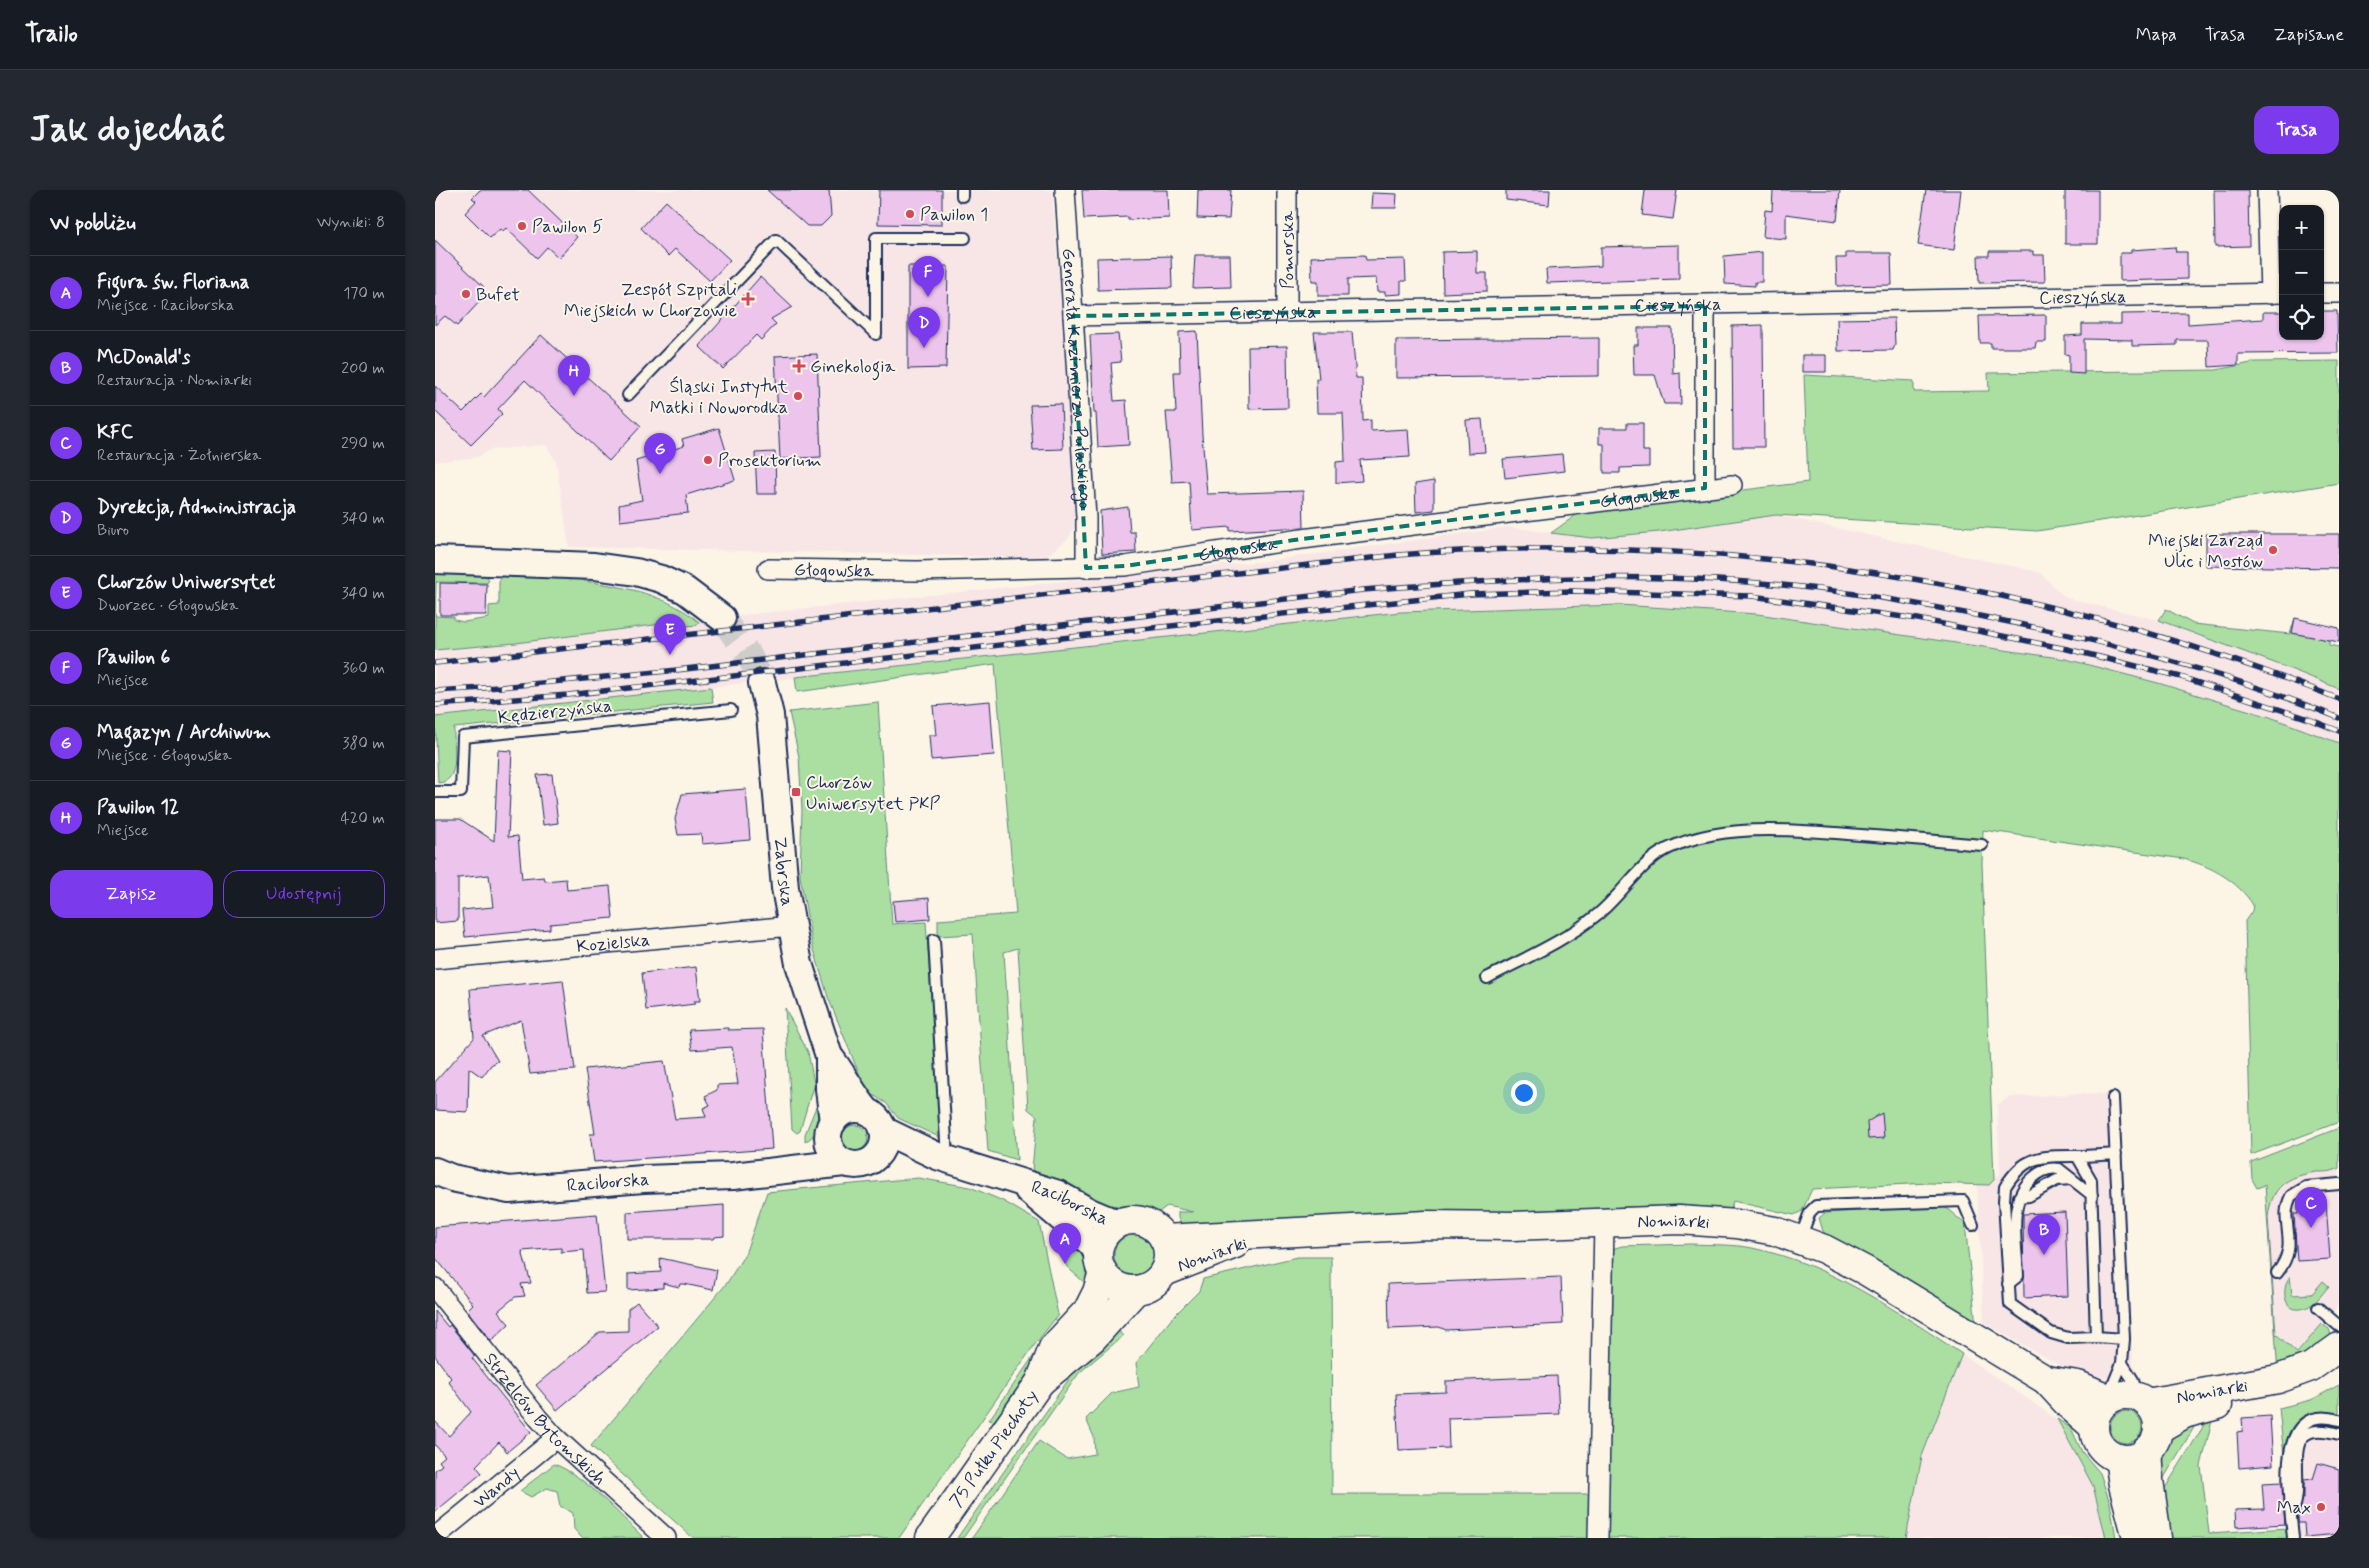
<!DOCTYPE html>
<html lang="pl">
<meta charset="utf-8">
<style>
body{margin:0;font-family:Mynerve,sans-serif;background:#242831;color:#f1f3f6}
.controls{position:absolute;right:15px;top:15px;display:grid;overflow:hidden;border-radius:10px;box-shadow:0 1px 4px #0004}
.controls button{width:45px;height:45px;display:grid;place-items:center;padding:0;border:0;border-bottom:1px solid #363941;background:#171b24;color:#f1f3f6;font:25px sans-serif}
.you{position:absolute;left:1088px;top:902px;width:18px;height:18px;margin:-12px;border:4px solid #fff;border-radius:50%;background:#1a73e8;box-shadow:0 0 0 8px #1a73e833}
.badge{display:grid;place-items:center;width:32px;height:32px;border-radius:50%;background:#7c3aed;color:#fff;font-size:16px;font-weight:700}
.pin{position:absolute;translate:-50% -41px;filter:drop-shadow(0 1px 2px #0008)}
.pin::after{content:'';position:absolute;top:26px;width:18px;height:15px;background:inherit;clip-path:polygon(0 0,100% 0,50% 100%)}
.list{margin:0;padding:0;list-style:none}
h2{display:flex;justify-content:space-between;align-items:center;height:65px;margin:0;padding:0 20px;font-size:21px}
h2 small{font-size:16px;font-weight:400;color:#9ea1a6}
.list li{display:grid;grid-template-columns:32px 1fr auto;gap:15px;align-items:center;box-sizing:border-box;height:75px;padding:0 20px;border-top:1px solid #363941}
.list b{display:block;font-size:19px;white-space:nowrap}
.list p{margin:0;font-size:16px;white-space:nowrap;color:#9ea1a6}
.list em{font-size:16px;font-style:normal;color:#9ea1a6}
.actions{display:flex;gap:10px;padding:15px 20px}
.actions a{flex:1;padding:11px 0;border:1px solid #7c3aed;border-radius:15px;text-align:center;font-size:18px;color:#7c3aed}
.actions .main{background:#7c3aed;color:#fff}
.icon{flex:none;width:28px;height:28px;fill:none;stroke:currentColor;stroke-width:2;stroke-linecap:round;stroke-linejoin:round}
.map{position:relative;flex:none;width:1904px;height:1348px;overflow:hidden;border-radius:15px}
header{display:flex;align-items:center;gap:30px;box-sizing:border-box;height:70px;padding:0 25px;background:#171b24;border-bottom:1px solid #363941}
header strong{font-size:24px}
nav{display:flex;gap:28px;margin-inline-start:auto;font-size:18px}
.intro{display:flex;align-items:center;justify-content:space-between;box-sizing:border-box;height:120px;padding:0 30px}
h1{margin:0;font-size:35px}
.button{padding:12px 22px;border-radius:15px;background:#7c3aed;color:#fff;font-size:18px;font-weight:700}
main{display:flex;gap:30px;padding:0 30px}
aside{flex:1;background:#171b24;border-radius:15px;box-shadow:0 1px 4px #0004}
.map>svg:first-child{display:block}
.built{fill:#f8e6e7}
.green{fill:#abdfa1;stroke:#638780}
.building{fill:#edc4ec;stroke:#1b2f5e}
.lines{fill:none;stroke-linecap:round;stroke-linejoin:round}
.secondary-tunnel{stroke:#cfcdca;stroke-width:26;stroke-dasharray:26 13;stroke-linecap:butt}
.lane-casing{stroke:#1b2f5e;stroke-width:14}
.street-casing{stroke:#1b2f5e;stroke-width:22}
.secondary-casing{stroke:#1b2f5e;stroke-width:30}
.primary-casing{stroke:#1b2f5e;stroke-width:31}
.lane{stroke:#fcf5e5;stroke-width:10}
.street{stroke:#fcf5e5;stroke-width:19}
.secondary{stroke:#fcf5e5;stroke-width:26}
.primary{stroke:#fcf5e5;stroke-width:28}
.rail-casing{stroke:#1b2f5e;stroke-width:5.5}
.rail{stroke:#fcf5e5;stroke-width:4;stroke-dasharray:11;stroke-linecap:butt}
.marked{fill:none;stroke:#0f766e;stroke-width:4;stroke-dasharray:10 6;stroke-linejoin:round}
.poi-dot{fill:#d1495b;stroke:#fcf5e5;stroke-width:2}
.labels{text-anchor:middle;stroke-width:4;stroke-linejoin:round;paint-order:stroke}
.poi-label{font-size:18px;fill:#1b2f5e;stroke:#fcf5e5;text-anchor:start}
.street-label{font-size:18px;fill:#1b2f5e;stroke:#fcf5e5}
</style>
<header>
<strong>Trailo</strong>
<nav><a>Mapa</a><a>Trasa</a><a>Zapisane</a></nav>
</header>
<div class="intro"><h1>Jak dojechać</h1><a class="button">Trasa</a></div>
<main>
<aside>
<h2>W pobliżu<small>Wyniki: 8</small></h2>
<ul class="list">
<li><span class="badge">A</span><div><b>Figura św. Floriana</b><p>Miejsce · Raciborska</p></div><em>170 m</em></li>
<li><span class="badge">B</span><div><b>McDonald's</b><p>Restauracja · Nomiarki</p></div><em>200 m</em></li>
<li><span class="badge">C</span><div><b>KFC</b><p>Restauracja · Żołnierska</p></div><em>290 m</em></li>
<li><span class="badge">D</span><div><b>Dyrekcja, Administracja</b><p>Biuro</p></div><em>340 m</em></li>
<li><span class="badge">E</span><div><b>Chorzów Uniwersytet</b><p>Dworzec · Głogowska</p></div><em>340 m</em></li>
<li><span class="badge">F</span><div><b>Pawilon 6</b><p>Miejsce</p></div><em>360 m</em></li>
<li><span class="badge">G</span><div><b>Magazyn / Archiwum</b><p>Miejsce · Głogowska</p></div><em>380 m</em></li>
<li><span class="badge">H</span><div><b>Pawilon 12</b><p>Miejsce</p></div><em>420 m</em></li>
</ul>
<div class="actions"><a class="main">Zapisz</a><a>Udostępnij</a></div>
</aside>
<div class="map">
<svg width="1904" height="1348" viewBox="0 0 1904 1348">
<rect width="100%" height="100%" fill="#fcf5e5"/>
<filter id="ink" filterUnits="userSpaceOnUse"><feTurbulence type="fractalNoise" baseFrequency=".02" numOctaves="2"/><feDisplacementMap in="SourceGraphic" scale="10" xChannelSelector="R" yChannelSelector="G"/><feConvolveMatrix kernelMatrix="1 2 1 2 8 2 1 2 1" color-interpolation-filters="sRGB"/></filter>
<g filter="url(#ink)">
<path class="built" d="M0 0H617L643 332 632 350 609 368 134 357 121 272 111 255 55 260 43 267 0 272Z
M1341 325 1604 382 1631 408 1724 430 1772 449 1848 474 1904 499V553L1835 527 1723 493 1631 469 1322 424 1185 415 966 422 0 527V460L2 459 81 453 233 433 514 403 830 371 1073 337 1157 348 1224 342Z
M1661 903 1685 906 1698 1174 1707 1191 1662 1187 1624 1175 1549 1133 1542 995H1554L1565 983 1562 915 1574 907Z
M1904 964V1115L1843 1182 1830 994Z
M1527 1164 1622 1229 1658 1296 1671 1348H1471L1487 1266Z
M1904 1195V1348H1854L1844 1218 1876 1210Z"/>
<path class="green" d="M1904 171V293L1602 341 1341 325 1224 342 1157 348 1116 343 1148 320 1373 292 1369 185 1479 191V202L1554 201 1553 183 1781 180 1821 172Z
M0 379 50 383 54 390 52 393 1 392 0 426 19 427V430L29 432 54 428V416L64 415V391L68 384H145L149 391C191 397 230 404 264 432L261 435 243 437 242 432 81 453 0 460Z
M1185 415 1322 424 1631 469 1723 493 1835 527 1904 553V932L1816 965 1810 731 1817 721 1818 715C1803 691 1776 676 1749 669L1548 640 1547 674 1559 990 1554 995 1494 993 1377 999 1367 1021 1359 1025 1298 1011 1296 1019 1245 1015 1066 1022 750 1042 743 1028V1022H758L732 1016 724 1022 707 1016H683L669 1014 627 992 597 980 602 926 593 919 583 758 569 762 582 970 553 961 538 744 503 746V730L581 724 560 474 362 502 360 487 966 422Z
M1731 419 1758 434 1855 444 1860 428 1857 443 1894 450V455L1904 457V499C1845 473 1784 454 1724 430Z
M276 497 278 512 19 538C18 555 27 592 3 593L0 527Z
M443 512 457 734 491 732 506 948 463 928 451 913 437 904 427 891 393 807 377 753 365 686 367 620 364 567 354 522Z
M350 818 373 862 379 893 365 941 362 943 357 939Z
M385 907 388 927 377 947 370 952V944Z
M407 948a13 13 0 1 1 26 0a13 13 0 1 1-26 0Z
M1904 938V978C1898 982 1889 982 1881 982 1851 987 1837 996 1833 1027L1841 1144 1862 1163 1887 1134 1894 1139 1897 1148 1843 1184 1830 995 1822 998 1817 989 1816 972Z
M483 988 535 997 568 1011 604 1032 623 1125 598 1157 464 1348H258L156 1256 292 1093 310 1064 332 1002Z
M1509 1016 1530 1034 1541 1135 1394 1049 1388 1041 1384 1028 1390 1023Z
M679 1065a20 20 0 1 1 40 0a20 20 0 1 1-40 0Z
M1256 1054C1276 1055 1298 1054 1317 1058 1396 1074 1461 1121 1527 1164L1487 1266 1471 1348H1172L1177 1059 1187 1056Z
M640 1056C651 1067 652 1079 651 1094L632 1077 630 1071Z
M862 1067H896L897 1304H1159L1158 1348H537L604 1251 632 1269 660 1264 659 1247 651 1229 677 1203 704 1197 701 1173 738 1127 764 1101 768 1089Z
M1855 1086 1857 1105 1877 1104 1888 1091 1894 1096C1887 1104 1880 1115 1870 1118 1849 1125 1845 1100 1855 1086Z
M643 1110 593 1184 564 1232 554 1230 602 1161Z
M682 1139 688 1146 644 1183 528 1348H522L641 1179Z
M1904 1195V1224C1867 1214 1859 1236 1849 1266L1844 1218 1876 1210Z
M1675 1237a16 16 0 1 1 32 0a16 16 0 1 1-32 0Z
M1622 1229 1636 1238 1647 1262 1665 1283 1675 1313 1681 1348H1671L1658 1296Z
M1777 1230 1766 1276 1774 1343 1853 1338 1854 1348H1729L1727 1303 1771 1232Z
M1761 1234 1727 1291C1725 1264 1733 1241 1761 1234Z
M119 1274C151 1286 183 1324 209 1348H147L139 1339 138 1323 125 1316 122 1301 112 1298 96 1307 85 1301Z"/>
<path class="building" d="M45 0H93L142 47 124 68 112 57 102 68 71 38 68 41 65 39 55 48 30 23 41 11 37 8Z
M332 0H394L396 26 386 36H372Z
M444 0H507V35L443 34Z
M647 0H733L734 28 693 30V27L649 29Z
M763 0H796L794 29 762 28Z
M1071 0H1115L1114 15 1071 10Z
M1210 0H1242L1238 29 1207 25Z
M1338 0H1405L1402 31 1351 24V49L1328 47 1330 20 1337 21Z
M1491 0H1526L1519 60 1483 55Z
M1630 0H1663V54H1630Z
M1779 0H1813L1814 56 1780 57Z
M937 3 962 4 961 18H936Z
M231 11 295 70 275 91 240 59 233 66 206 38Z
M0 50 49 97 43 103 48 108 22 136 10 126 0 135Z
M1244 55V89L1112 93 1111 79 1166 76V57Z
M1740 57 1741 62H1752V89L1685 91V63H1696V60Z
M1042 61V83H1052V101L1008 103 1007 62Z
M1554 61H1598V65H1609L1610 92 1544 93 1543 66H1554Z
M1327 62V92H1320V96L1290 94 1289 66Z
M1411 63H1456L1457 95 1402 96 1401 68H1411Z
M760 65H795L796 97 758 98Z
M930 65 931 70 970 69 971 91H966V104L950 105V102H942L941 88 913 89V106H883V91H877L876 67Z
M736 66 737 98 663 100 662 68Z
M473 76H513L511 178 473 179Z
M325 87 357 117 336 129 341 134 326 150 321 145 288 179 264 156Z
M1885 121H1902L1903 163 1803 164V175L1774 177 1773 150H1742V155L1697 156V150L1649 149V184L1634 183V165L1630 164V146L1647 145V134H1686V124L1753 123V134L1828 129V122H1848V146H1885Z
M1611 125V152H1601L1600 158H1556V153H1545L1544 126Z
M1459 128 1460 155 1458 160 1403 161 1402 129Z
M1328 135 1329 257H1298L1297 136Z
M1203 138H1237L1238 184 1245 183 1246 214H1229L1220 185H1199L1198 155H1203Z
M762 141 767 245 772 304 868 301 869 337 795 341V337L757 340 754 291 737 292 731 222H741L739 182H745L744 142Z
M879 142H917L921 188H927L928 231 936 230V241L973 239 975 267 925 270 927 291 901 293V272L910 271 908 223H882L881 189H884Z
M683 144 686 172 676 173 679 211 691 210 694 255 663 257 661 223H659L655 145Z
M106 145 206 236 174 271 90 190 63 219 67 224 36 255 0 221V196L28 222 46 204 49 207Z
M1164 148V186L961 188V150Z
M852 156 853 218 814 219 813 157Z
M382 164 386 267 345 269 340 166Z
M1367 165H1391V182H1367Z
M626 214 628 259 598 260 595 215Z
M1047 229 1050 262 1033 263 1031 230Z
M1192 233H1208V261H1214V277L1185 278V283H1169V254H1164V238H1192Z
M284 238 300 290 251 305 253 323 185 331 184 315 207 310 201 271 249 256 247 249Z
M340 262 341 304H322L320 263Z
M1127 264 1129 281 1070 288 1068 269Z
M999 291V320L981 322 980 294Z
M693 317 695 342H700L701 362 667 364 665 321Z
M1771 344H1904V378L1771 376Z
M5 393 52 394 51 425H5Z
M1860 428 1904 438V452L1857 443Z
M555 511 559 565 496 570 494 545H501L498 516Z
M63 560 77 561 73 647 83 646 87 689 109 687 110 691 131 689 132 700 175 696 178 728 115 734V739L30 747 27 720 58 717 54 685 23 688V731L0 733V629H25L59 651Z
M117 584 123 633 108 635 102 585Z
M311 599 315 650 267 654 266 644 243 645 240 629 247 604Z
M494 708 495 729 460 732 458 711Z
M261 777 265 811H259L260 814 211 820 207 783Z
M128 790 140 880 95 884 86 830 48 846 63 871 56 875 47 887 34 878 33 922 0 920V892L39 848 35 799Z
M293 838V840L328 839 337 959 159 972 155 944H160L150 879 229 871 240 929 271 927 268 918 275 915 270 906 282 900V895L303 894 297 857 257 860 254 840Z
M1447 923 1449 948 1433 949 1432 932Z
M1891 1013 1895 1069 1862 1071 1859 1024H1863V1015Z
M289 1015V1046L279 1047 278 1049H192V1022Z
M1630 1022 1633 1106 1589 1108 1588 1024Z
M162 1024 170 1102 152 1103 149 1060 126 1062V1058L87 1061 96 1093 86 1094 90 1106 80 1107 63 1121 74 1134 56 1151 32 1120 38 1114 0 1067V1037Z
M225 1068 282 1080 278 1100 249 1094H245L244 1097 228 1093V1098L193 1100V1084L226 1082Z
M1126 1087 1128 1134 1011 1140 1004 1137 954 1139 953 1094Z
M202 1112 223 1136 122 1220 101 1195 165 1142 193 1141V1119Z
M0 1121 13 1137 15 1135 40 1166 37 1168 96 1242 72 1262 64 1252 41 1276 47 1283 0 1322V1280L7 1275 4 1271 10 1266 0 1255V1231L14 1246 36 1222 13 1191 16 1188 0 1166Z
M1122 1186 1124 1224 1013 1228 1014 1258 964 1260 961 1204 1011 1202V1191Z
M1835 1226 1838 1275 1804 1278 1802 1242 1808 1241 1807 1228Z
M1883 1273 1904 1279V1344L1870 1347 1869 1333H1863V1324L1869 1306V1290L1878 1289Z
M1847 1292 1850 1334 1801 1337 1800 1320 1829 1319 1827 1293Z"/>
<g class="lines">
<path class="secondary-tunnel" d="M287 428 315 467 327 493"/>
<defs>
<path id="lane" d="M527 0V6
M193 205 341 50 441 144V48H530
M0 602H26L28 547 296 520
M499 750 512 968
M1052 788C1088 769 1132 750 1163 724 1183 708 1206 674 1225 663 1280 631 1364 640 1426 645 1466 648 1506 651 1547 655
M1678 908 1689 1149 1687 1173 1678 1195 1683 1206
M1681 964C1667 965 1654 966 1641 966 1607 966 1589 965 1570 997L1569 1011 1575 1114 1616 1143 1633 1148 1661 1147 1689 1149
M1642 966 1656 990 1661 1147
M1584 1007 1594 1006 1622 990 1637 989
M1365 1049 1375 1022 1381 1016 1528 1011 1538 1035
M1842 1083C1867 1052 1842 1033 1856 1006L1871 997 1904 994
M1573 1094 1583 1086C1582 1054 1571 1009 1599 987 1606 981 1614 977 1624 979L1657 1005
M1883 1118 1904 1136
M1687 1173 1698 1190 1702 1208
M1859 1318C1871 1286 1841 1226 1904 1244
M1858 1348C1855 1310 1836 1211 1904 1230"/>
<g id="street">
<path id="s1" d="M630 0 651 327V378"/>
<path d="M1832 0 1835 104"/>
<path d="M1885 103H1904"/>
<path d="M852 121V0"/>
<path id="s2" d="M638 126 1848 103"/>
<path d="M1270 298V116"/>
<path id="s3" d="M333 379 482 381 690 376 859 350 1297 295"/>
<path id="s4" d="M0 769 357 736"/>
<path id="s5" d="M0 1098 103 1228 121 1248 231 1348"/>
<path id="s6" d="M0 1347 121 1248"/>
<path d="M1163 1348 1169 1033"/>
</g>
<g id="secondary">
<path d="M0 370 159 376 201 382 226 389 250 400 287 428"/>
<path id="s7" d="M327 493 335 525 350 698 364 774 394 866V899L398 932"/>
<path d="M394 866C409 884 417 904 432 921"/>
<circle cx="421" cy="947" r="28"/>
<path id="s8" d="M448 940 502 966 623 1004 655 1022 674 1030 687 1032"/>
<path id="s9" d="M0 981 17 988 74 1000 208 989 298 986 409 973"/>
<path d="M593 1000 657 1054 663 1064"/>
</g>
<g id="primary">
<circle cx="698" cy="1065" r="35"/>
<path id="s10" d="M729 1049 991 1035 1079 1036 1244 1030 1302 1034 1340 1041 1389 1059 1431 1081 1611 1190 1634 1215 1659 1237"/>
<path d="M729 1082 800 1054"/>
<path d="M1611 1190 1643 1195 1675 1209"/>
<path d="M606 1191 658 1148 701 1100"/>
<circle cx="1691" cy="1237" r="32"/>
<path id="s11" d="M1712 1213 1843 1189 1876 1177 1904 1157"/>
<path d="M1723 1239 1749 1224 1783 1215"/>
<path d="M1712 1260 1714 1290 1722 1348"/>
<path d="M1684 1268 1688 1295 1702 1348"/>
<path id="s12" d="M495 1348 605 1192 618 1158 653 1120 662 1102 668 1082"/>
</g>
</defs>
<use href="#lane" class="lane-casing"/>
<use href="#street" class="street-casing"/>
<use href="#secondary" class="secondary-casing"/>
<use href="#primary" class="primary-casing"/>
<use href="#lane" class="lane"/>
<use href="#street" class="street"/>
<use href="#secondary" class="secondary"/>
<use href="#primary" class="primary"/>
<defs>
<path id="rail" d="M0 473 963 365C1282 340 1607 390 1904 509
M0 501 65 497 233 481 928 400C1056 390 1184 382 1312 392 1399 398 1484 413 1569 431 1683 454 1796 484 1904 528
M0 515 133 505 670 443 1035 404 1138 401 1317 406 1483 429 1632 459 1746 487 1871 528 1904 541"/>
</defs>
<use href="#rail" class="rail-casing"/>
<use href="#rail" class="rail"/>
</g>
</g>
<path class="marked" d="M1270 116V298L859 350 690 376 651 378 638 126Z"/>
<g class="poi-dot">
<circle cx="475" cy="24" r="5"/>
<circle cx="87" cy="36" r="5"/>
<circle cx="31" cy="104" r="5"/>
<path d="M310.5 101.5h5v5h5v5h-5v5h-5v-5h-5v-5h5z"/>
<path d="M361.5 168.5h5v5h5v5h-5v5h-5v-5h-5v-5h5z"/>
<circle cx="363" cy="206" r="5"/>
<circle cx="273" cy="270" r="5"/>
<circle cx="1838" cy="360" r="5"/>
<rect x="356" y="597" width="10" height="10" rx="2.5"/>
<circle cx="1886" cy="1317" r="5"/>
</g>
<g class="labels">
<g class="poi-label">
<text x="485" y="30">Pawilon 1</text>
<text x="97" y="42">Pawilon 5</text>
<text x="302" y="105" text-anchor="end">Zespół Szpitali<tspan x="302" dy="21">Miejskich w Chorzowie</tspan></text>
<text x="41" y="110">Bufet</text>
<text x="375" y="182">Ginekologia</text>
<text x="353" y="202" text-anchor="end">Śląski Instytut<tspan x="353" dy="21">Matki i Noworodka</tspan></text>
<text x="283" y="276">Prosektorium</text>
<text x="1828" y="356" text-anchor="end">Miejski Zarząd<tspan x="1828" dy="21">Ulic i Mostów</tspan></text>
<text x="371" y="598">Chorzów<tspan x="371" dy="21">Uniwersytet PKP</tspan></text>
<text x="1876" y="1323" text-anchor="end">Max</text>
</g>
<g class="street-label">
<text transform="translate(852 60) rotate(-90)" y="6">Pomorska</text>
<text dy="6" stroke="none"><textPath href="#s2" startOffset="1010">Cieszyńska</textPath></text>
<text dy="6" stroke="none"><textPath href="#s2" startOffset="605">Cieszyńska</textPath></text>
<text dy="6" stroke="none"><textPath href="#s2" startOffset="200">Cieszyńska</textPath></text>
<text dy="6" stroke="none"><textPath href="#s1" startOffset="189">Generała Kazimierza Pułaskiego</textPath></text>
<text dy="6" stroke="none"><textPath href="#s3" startOffset="876">Głogowska</textPath></text>
<text dy="6" stroke="none"><textPath href="#s3" startOffset="471">Głogowska</textPath></text>
<text dy="6" stroke="none"><textPath href="#s3" startOffset="66">Głogowska</textPath></text>
<text transform="translate(120 521) rotate(-6)" y="6">Kędzierzyńska</text>
<text dy="6" stroke="none"><textPath href="#s7" startOffset="190">Zabrska</textPath></text>
<text dy="6" stroke="none"><textPath href="#s4" startOffset="179">Kozielska</textPath></text>
<text dy="6" stroke="none"><textPath href="#s9" startOffset="176">Raciborska</textPath></text>
<text dy="6" stroke="none"><textPath href="#s8" startOffset="201">Raciborska</textPath></text>
<text dy="6" stroke="none"><textPath href="#s10" startOffset="510">Nomiarki</textPath></text>
<text transform="translate(777 1064) rotate(-20)" y="6">Nomiarki</text>
<text dy="6" stroke="none"><textPath href="#s11" startOffset="66">Nomiarki</textPath></text>
<text dy="6" stroke="none"><textPath href="#s5" startOffset="171">Strzelców Bytomskich</textPath></text>
<text dy="6" stroke="none"><textPath href="#s12" startOffset="110">75 Pułku Piechoty</textPath></text>
<text dy="6" stroke="none"><textPath href="#s6" startOffset="79">Wandy</textPath></text>
</g>
</g>
</svg>
<div class="controls">
<button>+</button>
<button>−</button>
<button><svg class="icon" aria-label="locate" viewBox="0 0 24 24"><circle cx="12" cy="12" r="6"/><path d="M12 2v4M12 18v4M2 12h4M18 12h4"/></svg></button>
</div>
<div class="you"></div>
<div class="pin badge" style="left:630px;top:1074px">A</div>
<div class="pin badge" style="left:1609px;top:1065px">B</div>
<div class="pin badge" style="left:1876px;top:1038px">C</div>
<div class="pin badge" style="left:489px;top:158px">D</div>
<div class="pin badge" style="left:235px;top:465px">E</div>
<div class="pin badge" style="left:493px;top:107px">F</div>
<div class="pin badge" style="left:225px;top:284px">G</div>
<div class="pin badge" style="left:139px;top:206px">H</div>
</div>
</main>
